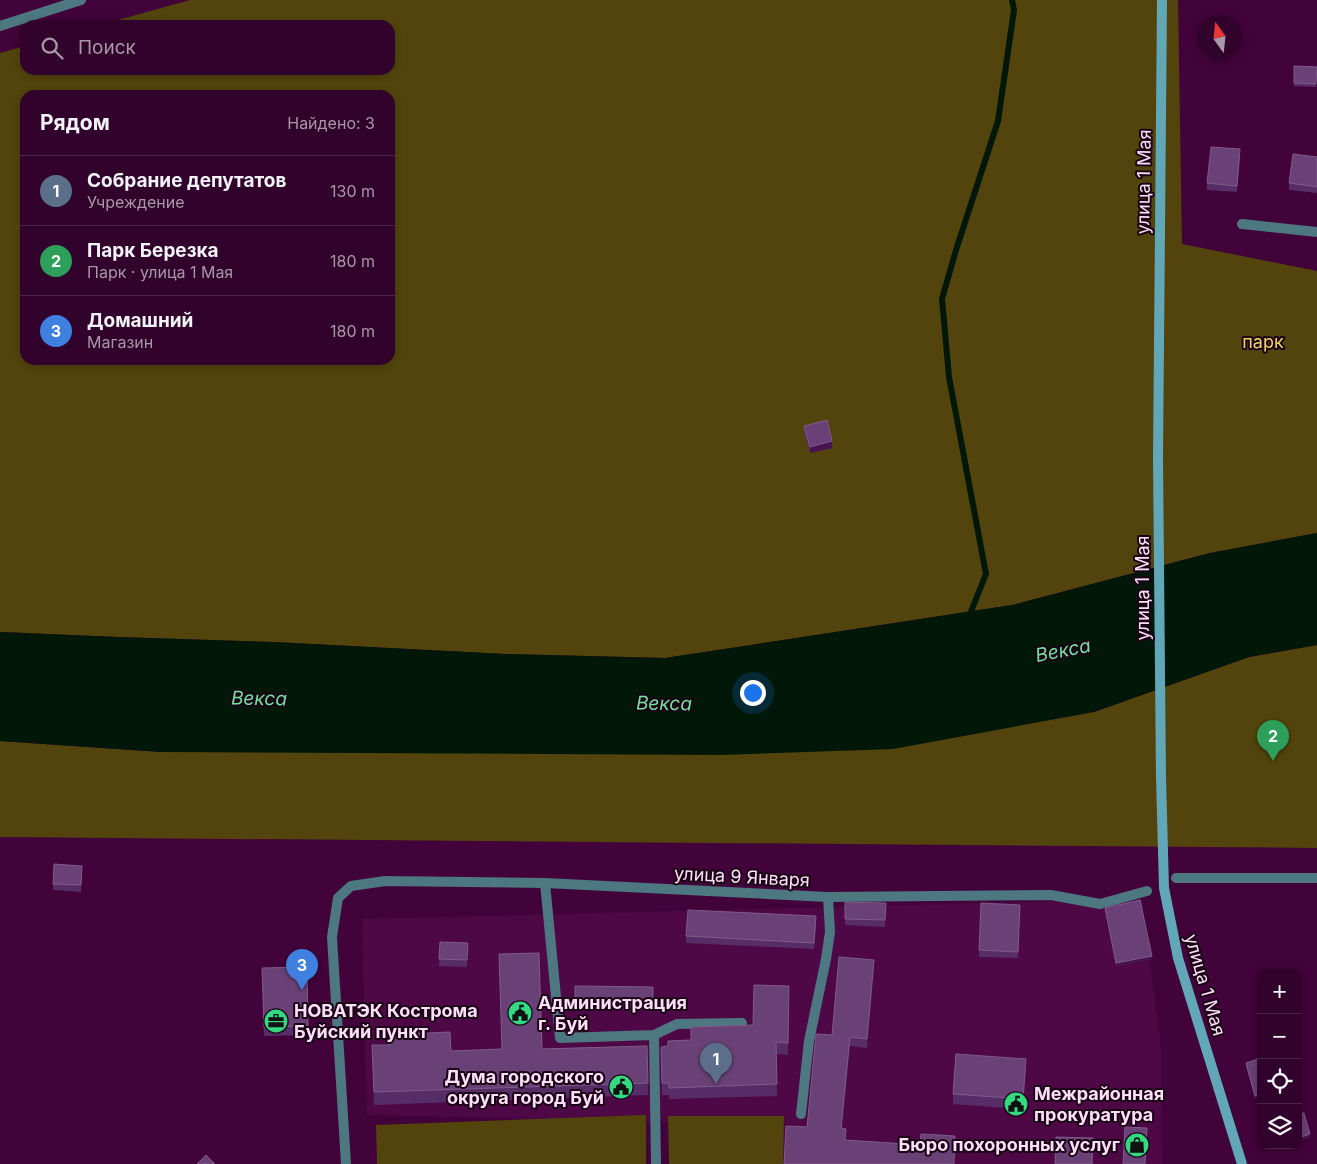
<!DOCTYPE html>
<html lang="ru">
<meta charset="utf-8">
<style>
body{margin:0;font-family:Inter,sans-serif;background:#3d1037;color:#f1f3f6}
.controls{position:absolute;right:15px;bottom:15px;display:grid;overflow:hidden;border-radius:10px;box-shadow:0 2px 8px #0003}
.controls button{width:45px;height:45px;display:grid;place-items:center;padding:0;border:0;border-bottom:1px solid #4c2447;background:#31022b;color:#f1f3f6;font:25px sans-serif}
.compass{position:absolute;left:1197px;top:15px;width:45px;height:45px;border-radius:50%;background:#31022b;box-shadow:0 2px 8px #0003;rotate:345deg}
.you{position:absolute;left:752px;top:692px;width:18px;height:18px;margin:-12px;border:4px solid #fff;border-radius:50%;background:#1a73e8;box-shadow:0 0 0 8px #1a73e833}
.badge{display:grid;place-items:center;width:32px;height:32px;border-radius:50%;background:#34d881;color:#fff;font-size:16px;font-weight:700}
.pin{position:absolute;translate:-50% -41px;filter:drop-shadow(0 1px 2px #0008)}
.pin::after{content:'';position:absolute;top:26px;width:18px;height:15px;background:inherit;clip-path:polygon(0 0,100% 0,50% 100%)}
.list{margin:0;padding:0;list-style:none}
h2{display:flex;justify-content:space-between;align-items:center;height:65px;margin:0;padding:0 20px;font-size:21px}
h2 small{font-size:16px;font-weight:400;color:#a897a9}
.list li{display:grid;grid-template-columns:32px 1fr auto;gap:15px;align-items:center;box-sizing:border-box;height:70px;padding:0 20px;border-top:1px solid #4c2447}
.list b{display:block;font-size:19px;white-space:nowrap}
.list p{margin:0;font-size:16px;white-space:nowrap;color:#a897a9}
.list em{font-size:16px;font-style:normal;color:#a897a9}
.icon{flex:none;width:28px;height:28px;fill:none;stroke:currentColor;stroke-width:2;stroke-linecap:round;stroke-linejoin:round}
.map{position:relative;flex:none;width:1317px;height:1164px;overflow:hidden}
.search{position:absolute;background:#31022b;box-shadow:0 2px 8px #0003;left:20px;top:20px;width:375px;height:55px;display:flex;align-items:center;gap:12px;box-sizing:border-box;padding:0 18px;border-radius:15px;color:#a897a9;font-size:19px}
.panel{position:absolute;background:#31022b;box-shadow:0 2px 8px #0003;left:20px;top:90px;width:375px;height:275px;border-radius:15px}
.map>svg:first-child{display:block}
.built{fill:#4e0845}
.green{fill:#52440c;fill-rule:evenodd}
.water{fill:#011809}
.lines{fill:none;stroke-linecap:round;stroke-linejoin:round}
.stream{stroke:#011809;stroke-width:6}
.service{stroke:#4d7781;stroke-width:10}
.minor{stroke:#4d7781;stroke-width:10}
.secondary{stroke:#61a7b7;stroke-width:10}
.wall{fill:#572d67}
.shaded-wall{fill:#46144e}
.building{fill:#694176;stroke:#805a8a}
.labels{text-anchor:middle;stroke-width:4;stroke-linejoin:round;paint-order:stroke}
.street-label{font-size:18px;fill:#fee0f6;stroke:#1a0317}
.park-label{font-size:18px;fill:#f1d25e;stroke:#1a0317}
.poi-label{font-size:18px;font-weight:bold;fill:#fee0f6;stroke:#1a0317;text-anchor:start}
.water-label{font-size:19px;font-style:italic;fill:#75e09d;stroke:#1a0317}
</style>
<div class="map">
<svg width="1317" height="1164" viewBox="0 0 1317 1164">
<rect width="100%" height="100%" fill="#410339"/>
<path class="built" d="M1142 899 1161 1047 1162 1164H778L779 1125 367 1115 362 919Z"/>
<path class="green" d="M190 0H1178L1182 244 1317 271V533L1210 553 1012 605 665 658 505 654 273 642 118 637 0 632V53L25 46V70H390V25H100ZM25 95H390V360H25Z
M1317 645V848L0 837V741L161 752 1094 712 1249 657Z
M646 1115V1164H377L376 1125Z
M668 1116H784L783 1164H669Z"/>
<path class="water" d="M1317 533V645L1249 657 1094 712 893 749 721 755 161 752 0 741V632L118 637 273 642 505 654 665 658 1012 605 1210 553Z"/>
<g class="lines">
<path class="stream" d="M968 619 986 574 949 377 942 299 956 250 998 121 1014 10 1012 0"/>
<path class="service" d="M545 883 560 1038 654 1035 677 1024 742 1023
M654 1035 656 1164
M801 1114 809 1041 826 959 830 932 828 897"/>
<path class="minor" d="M0 26 81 0
M1242 224 1317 232
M1176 878H1317
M346 1164 332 937 338 898 351 886 385 881 545 883 828 897 1051 895 1100 904 1147 891"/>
<path class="secondary" d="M1162 0 1158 458 1161 778 1164 888 1178 958 1242 1164"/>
</g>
<path class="wall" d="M1294 66 1317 67 1316 87 1294 86Z
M1240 156 1237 192 1207 190V183Z
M1317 157V193L1289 190V183Z
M804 426 832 448 810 453 804 432Z
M82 872 81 892 53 890V884Z
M845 902 886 903 885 927 845 925Z
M981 903 1020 905 1018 958 979 957Z
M1105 908 1152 959 1116 966Z
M816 923 814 949 686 943V936Z
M440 942 468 943 467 967 439 966Z
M307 967 308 1035 264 1036 262 968Z
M874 969 867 1048 850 1046 842 1129 846 1140 955 1164H784L807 1127 832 1035Z
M575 986 653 987V1010L575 1009Z
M789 986 788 1055 776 1054 777 1096 669 1099V1095H662L661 1047 668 1046 753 1025Z
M388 1035 451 1051 647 1046 648 1095 374 1105 372 1045H388Z
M1261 1058 1255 1099 1246 1066V1063Z
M1026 1069 1023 1109 953 1104V1094Z"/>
<path class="shaded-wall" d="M1240 149V156L1237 192V186Z
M832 441V448L810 453V447Z
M1152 956V959L1116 966V963Z
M874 960V969L867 1048V1039Z
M850 1037V1046L841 1137V1128Z
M1026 1059V1069L1023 1109V1099Z
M1261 1094V1097L1255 1099V1096Z
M1310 1134V1138L1298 1141V1138Z
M1272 1145H1282L1272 1148Z"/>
<path class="building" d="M1294 66 1317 67 1316 84 1294 83Z
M1211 147 1240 149 1237 186 1207 183Z
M1293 154 1317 157V187L1289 183Z
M827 420 832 441 810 447 804 426Z
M54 864 82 866 81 885 53 884Z
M1140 900 1152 956 1116 963 1105 908Z
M845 902 886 903 885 920 845 919Z
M981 903 1020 905 1018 952 979 950Z
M688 910 816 916 814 943 686 936Z
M440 942 468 943 467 960 439 959Z
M539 953 542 1049 647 1046 648 1083 374 1092 372 1045H389L388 1035 450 1032 451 1051 502 1049 499 954Z
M839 957 874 960 867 1039 850 1037 841 1128 846 1129 845 1140 920 1145 921 1134 955 1136 954 1164H784L786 1126 807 1127 816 1034 832 1035Z
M307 967 308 1026 264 1027 262 968Z
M754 985 789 986 788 1043 776 1042 777 1084 669 1088V1083H662L661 1047 668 1046V1041L691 1040V1027L753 1025Z
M575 986 653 987V1007L575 1006Z
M956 1054 1026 1059 1023 1099 953 1094Z
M1261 1058V1094L1255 1096 1246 1063Z
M1304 1113 1310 1134 1298 1138V1114Z
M1125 1127 1147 1128 1145 1164H1123Z
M1056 1137 1093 1138 1092 1164H1055Z
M206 1155 215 1164H197Z"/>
<defs>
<symbol id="civic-disc" viewBox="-11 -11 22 22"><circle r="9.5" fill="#34d881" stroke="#1a0317"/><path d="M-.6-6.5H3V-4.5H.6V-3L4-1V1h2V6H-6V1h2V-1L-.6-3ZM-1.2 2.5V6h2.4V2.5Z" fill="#111"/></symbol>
<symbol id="office-disc" viewBox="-11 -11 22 22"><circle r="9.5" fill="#34d881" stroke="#1a0317"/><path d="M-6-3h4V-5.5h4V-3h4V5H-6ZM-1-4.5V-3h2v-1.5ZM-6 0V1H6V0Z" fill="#111"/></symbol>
<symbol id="shop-disc" viewBox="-11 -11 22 22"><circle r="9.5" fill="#34d881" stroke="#1a0317"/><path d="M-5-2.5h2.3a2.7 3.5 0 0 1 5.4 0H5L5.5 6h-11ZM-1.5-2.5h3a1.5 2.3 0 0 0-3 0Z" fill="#111"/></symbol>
</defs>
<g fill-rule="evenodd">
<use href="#civic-disc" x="506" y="999" width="28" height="28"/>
<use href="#office-disc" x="262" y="1007" width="28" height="28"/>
<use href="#civic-disc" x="607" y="1073" width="28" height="28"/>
<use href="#civic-disc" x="1002" y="1090" width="28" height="28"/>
<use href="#shop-disc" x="1123" y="1131" width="28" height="28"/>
</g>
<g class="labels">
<g class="street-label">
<text transform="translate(1144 182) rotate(-89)" y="6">улица 1 Мая</text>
<text transform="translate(1143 588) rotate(-90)" y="6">улица 1 Мая</text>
<text transform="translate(742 877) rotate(3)" y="6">улица 9 Января</text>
<text transform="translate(1205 985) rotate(74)" y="6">улица 1 Мая</text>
</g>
<g class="park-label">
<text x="1263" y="348">парк</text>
</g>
<g class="poi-label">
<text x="538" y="1009">Администрация<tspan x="538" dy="21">г. Буй</tspan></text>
<text x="294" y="1017">НОВАТЭК Кострома<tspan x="294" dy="21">Буйский пункт</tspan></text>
<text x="604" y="1083" text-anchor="end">Дума городского<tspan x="604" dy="21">округа город Буй</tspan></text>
<text x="1034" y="1100">Межрайонная<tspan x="1034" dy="21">прокуратура</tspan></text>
<text x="1120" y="1151" text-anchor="end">Бюро похоронных услуг</text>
</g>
<g class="water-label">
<text transform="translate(1063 650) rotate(-11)" y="7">Векса</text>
<text transform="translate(259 698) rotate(1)" y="7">Векса</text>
<text transform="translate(664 703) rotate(1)" y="7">Векса</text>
</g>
</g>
</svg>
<div class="controls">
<button>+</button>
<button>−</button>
<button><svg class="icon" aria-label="locate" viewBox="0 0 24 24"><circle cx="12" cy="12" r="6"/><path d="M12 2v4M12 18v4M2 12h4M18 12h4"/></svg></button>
<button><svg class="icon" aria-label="layers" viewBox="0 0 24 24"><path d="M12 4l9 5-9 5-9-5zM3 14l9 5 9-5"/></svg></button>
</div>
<svg class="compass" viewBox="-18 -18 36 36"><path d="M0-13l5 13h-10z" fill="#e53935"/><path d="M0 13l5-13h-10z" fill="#a897a9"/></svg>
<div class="you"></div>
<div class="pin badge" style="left:716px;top:1084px;background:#5c6f8a">1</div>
<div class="pin badge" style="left:1273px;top:761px;background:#2e9e5b">2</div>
<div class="pin badge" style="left:302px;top:990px;background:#3f7fe0">3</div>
<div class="search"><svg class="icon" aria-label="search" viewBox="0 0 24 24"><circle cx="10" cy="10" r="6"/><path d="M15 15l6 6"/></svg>Поиск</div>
<section class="panel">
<h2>Рядом<small>Найдено: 3</small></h2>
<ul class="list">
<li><span class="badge" style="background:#5c6f8a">1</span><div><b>Собрание депутатов</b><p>Учреждение</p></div><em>130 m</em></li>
<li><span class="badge" style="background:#2e9e5b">2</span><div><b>Парк Березка</b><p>Парк · улица 1 Мая</p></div><em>180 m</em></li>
<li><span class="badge" style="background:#3f7fe0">3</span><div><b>Домашний</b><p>Магазин</p></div><em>180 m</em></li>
</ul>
</section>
</div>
